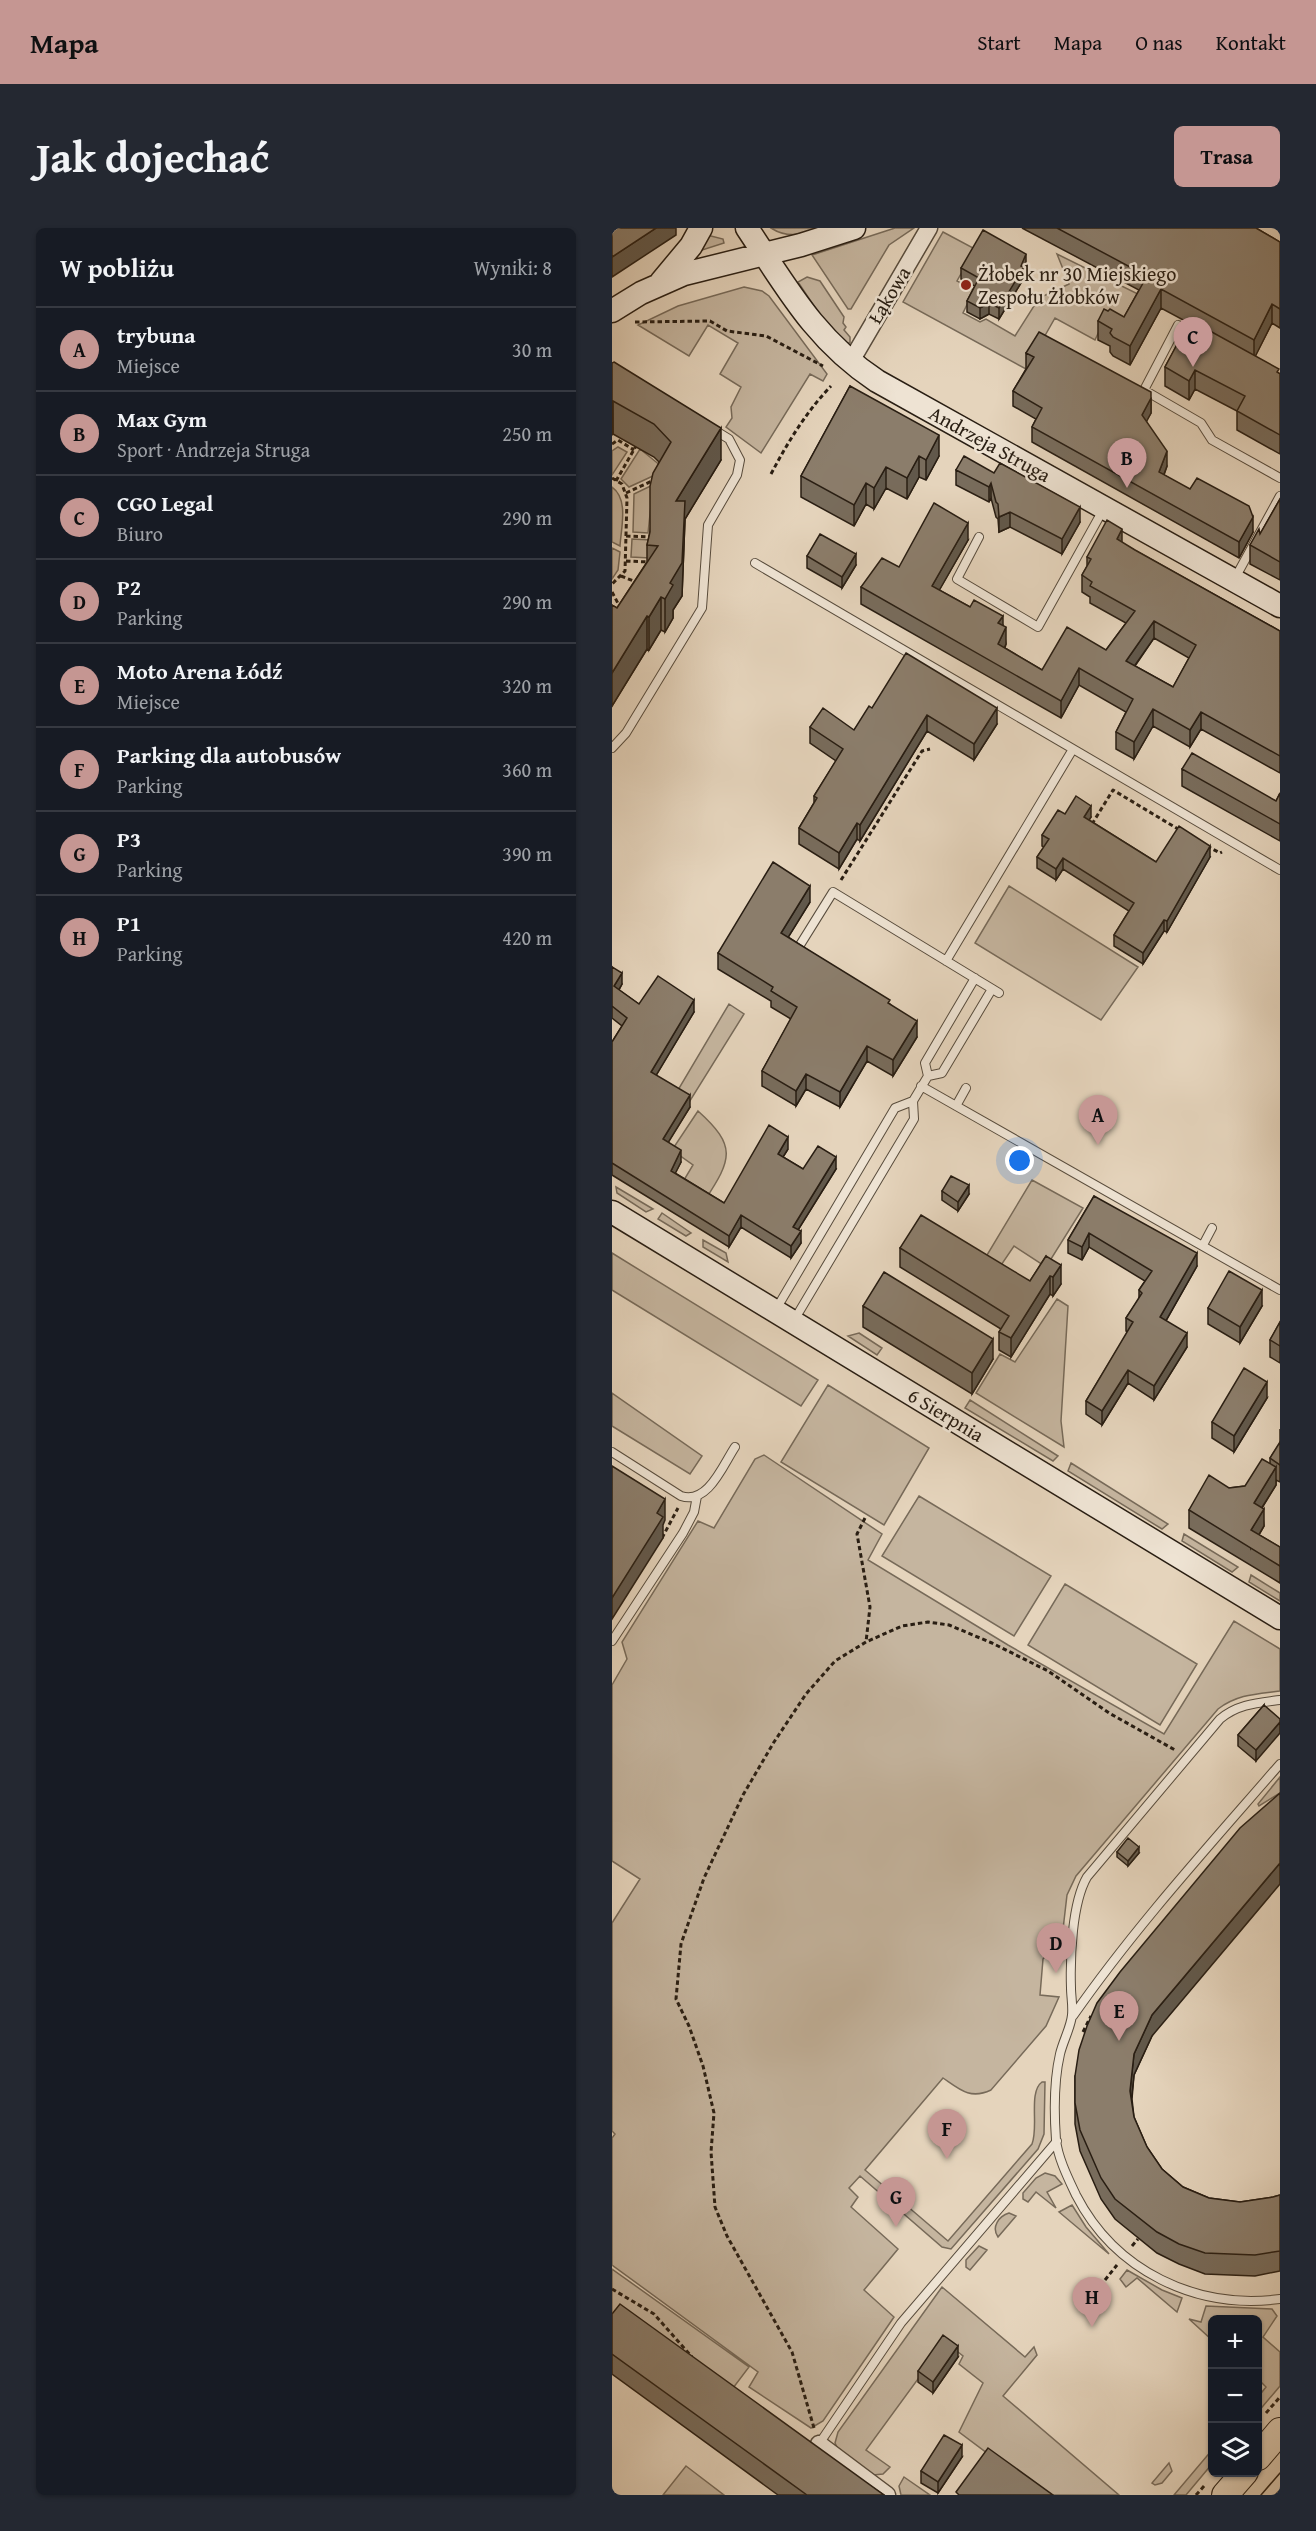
<!DOCTYPE html>
<html lang="pl">
<meta charset="utf-8">
<style>
body{margin:0;font-family:"Gentium Book Plus",serif;background:#242831;color:#f1f3f6}
.controls{position:absolute;right:18px;bottom:18px;display:grid;overflow:hidden;border-radius:9px;box-shadow:0 2px 4px #0004}
.controls button{width:54px;height:54px;display:grid;place-items:center;padding:0;border:0;border-bottom:2px solid #363941;background:#171b24;color:#f1f3f6;font:30px sans-serif}
.you{position:absolute;left:408px;top:933px;width:21px;height:21px;margin:-15px;border:4px solid #fff;border-radius:50%;background:#1a73e8;box-shadow:0 0 0 9px #1a73e833}
.badge{display:grid;place-items:center;width:39px;height:39px;border-radius:50%;background:#c59692;color:#111;font-size:20px;font-weight:700}
.pin{position:absolute;translate:-50% -50px;filter:drop-shadow(0 2px 3px #0008)}
.pin::after{content:'';position:absolute;top:32px;width:21px;height:18px;background:inherit;clip-path:polygon(0 0,100% 0,50% 100%)}
.list{margin:0;padding:0;list-style:none}
h2{display:flex;justify-content:space-between;align-items:center;height:78px;margin:0;padding:0 24px;font-size:26px}
h2 small{font-size:20px;font-weight:400;color:#9ea1a6}
.list li{display:grid;grid-template-columns:39px 1fr auto;gap:18px;align-items:center;box-sizing:border-box;height:84px;padding:0 24px;border-top:2px solid #363941}
.list b{display:block;font-size:22px;white-space:nowrap}
.list p{margin:0;font-size:20px;white-space:nowrap;color:#9ea1a6}
.list em{font-size:20px;font-style:normal;color:#9ea1a6}
.icon{flex:none;width:33px;height:33px;fill:none;stroke:currentColor;stroke-width:2;stroke-linecap:round;stroke-linejoin:round}
.map{position:relative;flex:none;width:668px;height:2267px;overflow:hidden;border-radius:9px}
header{display:flex;align-items:center;gap:36px;box-sizing:border-box;height:84px;padding:0 30px;background:#c59692;color:#111}
header strong{font-size:28px}
nav{display:flex;gap:33px;margin-inline-start:auto;font-size:21px}
.intro{display:flex;align-items:center;justify-content:space-between;box-sizing:border-box;height:144px;padding:0 36px}
h1{margin:0;font-size:42px}
.button{padding:15px 27px;border-radius:9px;background:#c59692;color:#111;font-size:21px;font-weight:700}
main{display:flex;gap:36px;padding:0 36px}
aside{flex:1;background:#171b24;border-radius:9px;box-shadow:0 2px 4px #0004}
.map>svg:first-child{display:block}
.green{fill:#c5b59f;stroke:#776a59;stroke-width:1.5}
.lines{fill:none;stroke-linecap:round;stroke-linejoin:round}
.lane-casing{stroke:#584c3d;stroke-width:10}
.street-casing{stroke:#584c3d;stroke-width:19}
.secondary-casing{stroke:#291e13;stroke-width:25}
.primary-casing{stroke:#291e13;stroke-width:28}
.path{stroke:#291e13;stroke-width:3;stroke-dasharray:4.5 3;stroke-linecap:butt}
.lane{stroke:#eee3d3;stroke-width:8}
.street{stroke:#eee3d3;stroke-width:16}
.secondary{stroke:#eee3d3;stroke-width:22}
.primary{stroke:#e5d4bc;stroke-width:26}
.tram{stroke:#291e13;stroke-width:1.5}
.wall{fill:#786c5c;stroke:#291e13;stroke-width:1.5;fill-rule:evenodd}
.shaded-wall{fill:#61584b;stroke:#291e13;stroke-width:1.5}
.building{fill:#8b7d6b;stroke:#291e13;stroke-width:1.5;fill-rule:evenodd}
.poi-dot{fill:#8f2418;stroke:#eee3d3;stroke-width:2}
.labels{text-anchor:middle;stroke-width:5;stroke-linejoin:round;paint-order:stroke}
.poi-label{font-size:20px;fill:#291e13;stroke:#eee3d3;text-anchor:start}
.street-label{font-size:20px;fill:#291e13;stroke:#eee3d3}
</style>
<header>
<strong>Mapa</strong>
<nav><a>Start</a><a>Mapa</a><a>O nas</a><a>Kontakt</a></nav>
</header>
<div class="intro"><h1>Jak dojechać</h1><a class="button">Trasa</a></div>
<main>
<aside>
<h2>W pobliżu<small>Wyniki: 8</small></h2>
<ul class="list">
<li><span class="badge">A</span><div><b>trybuna</b><p>Miejsce</p></div><em>30 m</em></li>
<li><span class="badge">B</span><div><b>Max Gym</b><p>Sport · Andrzeja Struga</p></div><em>250 m</em></li>
<li><span class="badge">C</span><div><b>CGO Legal</b><p>Biuro</p></div><em>290 m</em></li>
<li><span class="badge">D</span><div><b>P2</b><p>Parking</p></div><em>290 m</em></li>
<li><span class="badge">E</span><div><b>Moto Arena Łódź</b><p>Miejsce</p></div><em>320 m</em></li>
<li><span class="badge">F</span><div><b>Parking dla autobusów</b><p>Parking</p></div><em>360 m</em></li>
<li><span class="badge">G</span><div><b>P3</b><p>Parking</p></div><em>390 m</em></li>
<li><span class="badge">H</span><div><b>P1</b><p>Parking</p></div><em>420 m</em></li>
</ul>
</aside>
<div class="map">
<svg width="668" height="2267" viewBox="0 0 668 2267">
<rect width="100%" height="100%" fill="#e5d4bc"/>
<filter id="stains"><feTurbulence type="fractalNoise" baseFrequency=".00333" numOctaves="4"/><feColorMatrix values="0 0 0 0 .2 0 0 0 0 .09 0 0 0 0 .02 0 0 0 .5 -.17"/></filter>
<radialGradient id="worn" r=".72"><stop offset=".6" stop-color="#630" stop-opacity="0"/><stop offset="1" stop-color="#630" stop-opacity=".3"/></radialGradient>
<path class="green" d="M159 0H209C191 6 176 11 159 0Z
M283 0H302L277 17 239 81H236L200 27Z
M331 4 363 21 345 53 362 62 351 85 368 94 374 91 403 108 427 70 457 56 445 26 536 71 512 104 490 97 483 112 443 90 414 141 291 74Z
M95 7 111 11 112 15 87 23Z
M195 49 208 53 232 89 231 95 234 99 232 102 238 109V115H233L210 90 186 54Z
M132 59 150 63 157 68 215 146 211 153 198 146 149 225 114 199 120 190 119 179 129 159 108 146 126 115 96 97 77 128 26 97 66 78Z
M6 219 15 224 0 247V223Z
M28 221 54 242 17 259 9 251Z
M55 250 39 277 36 305 21 304 22 266Z
M0 259C17 271 9 300 8 318L0 314Z
M20 311 39 312 38 330 19 329Z
M0 320 8 324 6 342 0 351Z
M397 658 526 739 489 792 363 715Z
M117 776 132 786 76 876 63 867Z
M86 883C125 918 120 931 93 972L69 957 81 937 60 922Z
M420 952 471 980 434 1039 402 1018 383 1046 369 1037Z
M4 959 41 981 34 984 5 965Z
M50 985 79 1005 74 1008 46 991Z
M91 1012 114 1025 116 1034 91 1019Z
M0 1025 206 1152 189 1178 0 1062Z
M445 1071 456 1078 449 1193 452 1219 364 1165 388 1126 403 1134Z
M247 1105 270 1120 265 1127 236 1108Z
M216 1157 317 1220 272 1297 169 1234Z
M0 1165 90 1228 78 1246 0 1198Z
M358 1172 446 1228 441 1233 353 1180Z
M152 1227 270 1306 256 1332 396 1417 552 1506 622 1393 668 1421V1463C645 1466 626 1466 606 1481L464 1648 455 1667 450 1710 431 1731 428 1767 447 1769 434 1798 379 1862C358 1872 347 1861 331 1850L253 1942 336 2013 420 1916C427 1899 416 1864 430 1854H433L432 1906 426 1921 339 2021 330 2019 248 1948 237 1960 246 1969 239 1979 286 2021 252 2062 282 2089 211 2193 199 2200 137 2159 146 2144 0 2037V1910L3 1906 0 1903V1695L28 1651 0 1633V1457L15 1431 10 1414 86 1293 102 1300 143 1231Z
M459 1235 556 1296 550 1301 456 1243Z
M307 1268 439 1348 402 1408 270 1328Z
M572 1306 626 1339 620 1344 570 1313Z
M639 1347 668 1365V1373L637 1354Z
M453 1356 585 1436 548 1497 416 1417Z
M668 1549V1565L647 1578 646 1576Z
M433 1945 443 1948 450 1956 435 1964 444 1980 424 1964 416 1974 411 1971V1965L424 1950Z
M460 1977 474 1999 497 2026 447 1984Z
M397 1985 404 1988 386 2009C379 1999 387 1988 397 1985Z
M367 2018 375 2022 358 2042 354 2039V2032Z
M0 2041 137 2139 112 2172 0 2098Z
M515 2042 550 2062 570 2070 565 2084 525 2050 514 2059 508 2051Z
M330 2059 413 2129 422 2119 425 2127 391 2168 507 2267H431L347 2204 371 2155 347 2136 351 2128 333 2114 254 2222 278 2239 271 2246 261 2247 225 2219 223 2215 226 2204Z
M594 2078 660 2081 665 2088 651 2109 668 2124V2158L646 2184V2169L654 2159 646 2151V2092H600V2112L577 2091 589 2094Z
M600 2222V2236L574 2267H562Z
M557 2235 560 2243 550 2255 543 2257 540 2255Z
M74 2238 112 2267H51Z
M292 2249 318 2267H289L287 2258Z"/>
<g class="lines">
<defs>
<path id="lane" d="M581 105 566 97 532 162 589 195 600 212 668 250
M367 309 345 351 426 399 491 282
M143 335 668 642
M622 352 668 268
M0 520 14 505 90 380 96 297 125 247 128 232 117 211 99 200
M188 717 221 664 387 765
M334 733 461 521
M316 848 330 845 380 761
M309 858 668 1062
M344 878 354 860
M591 1017 600 1000
M163 1083 283 880 301 873
M181 1094 302 891 301 873 316 848 313 835 363 750
M0 1224 69 1268C96 1277 111 1237 123 1219
M0 1413 71 1305 82 1284 85 1268
M668 1472C645 1475 626 1476 608 1491L475 1649C460 1675 458 1729 459 1760 459 1768 461 1778 460 1787 459 1799 451 1813 448 1826 442 1852 442 1884 444 1912 446 1930 456 1950 464 1967 503 2043 584 2082 668 2071
M461 1788C523 1699 597 1618 668 1536
M207 2216 289 2095 445 1913"/>
<path id="street" d="M238 135 317 0
M207 2216 275 2267"/>
<path id="secondary" d="M135 0C175 60 203 112 265 153L668 378
M49 54 79 18 89 0
M0 83 29 65 72 46 189 17 242 0
M0 984 668 1390"/>
<path id="primary" d="M646 2229 668 2203
M613 2267 633 2244"/>
</defs>
<use href="#lane" class="lane-casing"/>
<use href="#street" class="street-casing"/>
<use href="#secondary" class="secondary-casing"/>
<use href="#primary" class="primary-casing"/>
<path class="path" d="M23 94 98 93 115 103 154 108 211 138
M0 216 6 212 22 222
M159 246C176 214 194 184 219 158
M0 250 10 256 15 270 13 343 0 356
M4 253 24 218
M14 265 40 253
M14 308 39 309
M14 333 37 334
M9 348 24 354
M0 364 9 381
M480 596 501 562 566 601
M595 618 608 625 610 624
M229 652 310 523 318 521
M253 1290 245 1306 258 1379 254 1414
M50 1310 66 1280
M471 1804 479 1788
M520 2018 526 2011
M493 2052 505 2037
M0 2061 42 2086 80 2129
M654 2185 668 2169
M202 2200 180 2124 115 2008 103 1979 99 1924 102 1885 91 1838 77 1798 64 1771 69 1716 92 1650 131 1567 162 1514 194 1466 223 1433 254 1414 290 1398 316 1394 337 1397 380 1415 436 1443 497 1485 563 1522
M584 2267 593 2257"/>
<use href="#lane" class="lane"/>
<use href="#street" class="street"/>
<use href="#secondary" class="secondary"/>
<use href="#primary" class="primary"/>
<path class="tram" d="M649 2267 668 2245
M663 2267 668 2262"/>
</g>
<path class="wall" d="M410 0H644L668 14V100L660 95 643 128 668 146V226L625 202V183L583 161 577 172 553 158V139L577 95 549 80 518 137 501 128 498 124V118L486 112V93L512 89 527 62Z
M414 37 412 42V50L387 91 377 86 368 91 355 84V73L363 58 349 51V40Z
M414 125 539 170V185L534 193 555 238 552 247 641 304 627 330 420 214V199L424 191 401 178V163L414 141Z
M0 135 109 232 73 291 70 368 61 382V390L53 404 49 402 37 422 35 421 0 478V377L5 380 35 334V317L38 304 47 234 42 229 1 206Z
M238 158 327 228 314 252 307 249 295 271 274 260 262 281 254 276 242 298 189 269V248Z
M344 242 468 294 450 326 398 299 387 304 386 291 384 289 379 270 377 274 344 257Z
M668 271V352L638 336V317L648 306Z
M356 312 327 362 391 397 394 416 393 420 430 442 494 422 514 395 478 375V369L470 364V347L475 338V329L510 315 668 403V545L589 501 578 519 541 498 522 531 504 521V504L514 484 467 457 449 490 249 376V359L287 339ZM542 410 577 430 561 459 523 438Z
M195 328 244 337 230 360 195 340Z
M260 480 385 496 362 532 315 503 248 613 245 611 227 641 187 616V600L202 575V568L224 533 198 515V499L242 502Z
M570 541 664 573 668 565V613L570 558Z
M453 586 479 589 477 592 544 634 598 629 555 704 552 703 531 736 502 718V707L517 683 451 641 444 652 425 640V629L432 619 430 618V607Z
M198 674 176 709 278 776 305 809 281 848 255 833 228 879 194 861 184 878 150 858V843L179 791 159 779V773L106 741V725Z
M0 739 10 756 7 762 27 776 82 784 44 847 78 879 56 914 69 934 63 945 112 975 176 921 171 929 191 941H224L186 1002 189 1015 179 1030 129 999 117 1019 0 947V814L10 798 0 790Z
M330 963 357 966 346 983 330 972Z
M482 968 585 1038 554 1093 575 1119 542 1172 516 1155 490 1197 474 1186V1173L516 1104 514 1103V1090L527 1071V1062L533 1053 477 1019 470 1032 456 1025V1012Z
M288 1020 418 1053 434 1028 449 1056 441 1068 438 1066 399 1129 387 1122V1104L389 1101 288 1039Z
M251 1078 381 1131 360 1166 251 1099Z
M650 1078 628 1115 596 1096V1080Z
M668 1094V1135L658 1129V1112Z
M655 1170 622 1224 600 1210V1194Z
M668 1201V1254L664 1252V1257L650 1280 652 1298 647 1307 668 1319V1355L577 1300V1282L617 1260 633 1258 658 1236V1230L668 1215Z
M652 1477 644 1533 626 1518V1507Z
M505 1624 527 1625 516 1638 505 1629Z
M540 1808 522 1847 520 1871 522 1889 535 1919 550 1941 571 1959 597 1970 628 1974 661 1969 668 1967V2043L643 2048 593 2046 567 2036 545 2025 503 1991 489 1971 468 1923 463 1896V1848Z
M0 2086 272 2267H166L0 2146Z
M346 2129 321 2165 306 2154V2143Z
M350 2229 326 2265 309 2255V2243Z"/>
<path class="shaded-wall" d="M44 0H64V7L0 49V29Z
M414 26V37L412 42V50L387 91V80Z
M549 61V80L518 137V118Z
M377 75V86L368 91V80Z
M660 76V95L642 131V112Z
M583 142V161L577 172V153Z
M539 170V185L530 202V187Z
M1 173V206L0 207V174Z
M109 200V232L73 291 70 368 61 382V390L53 404V371L58 355 64 273Z
M327 207V228L314 252V232Z
M555 223V238L547 259V244Z
M307 228V249L295 271V250Z
M274 239V260L262 281V260Z
M254 255V276L242 298V277Z
M379 255V270L377 274V259Z
M468 279V294L450 326V311Z
M398 284V299L387 304V289Z
M641 289V304L627 330V314Z
M356 295V312L320 375V358Z
M510 301V318L505 311Z
M244 326V337L230 360V349Z
M49 369V402L37 422V389Z
M35 388V421L0 478V445Z
M391 388V405L386 395Z
M542 393V410L514 450V433Z
M394 399V416L386 433V416Z
M467 440V457L449 490V473Z
M385 480V496L362 532V516Z
M541 481V498L522 531V514Z
M589 484V501L578 519V502Z
M315 487V503L248 613V597Z
M479 578V589L472 600V589Z
M245 595V611L227 641V625Z
M598 618V629L555 704V693Z
M451 630V641L444 652V641Z
M198 658V674L169 721V705Z
M552 692V703L531 736V725Z
M10 745V756L2 770V758Z
M82 772V784L39 856V844Z
M305 793V809L281 848V832Z
M255 818V833L228 879V864Z
M194 846V861L184 878V863Z
M78 867V879L51 923V911Z
M176 909V921L166 937V926Z
M69 922V934L59 954V943Z
M224 929V941L181 1010V999Z
M357 957V966L346 983V974Z
M129 987V999L117 1019V1008Z
M189 1003V1015L179 1030V1018Z
M477 1005V1019L470 1032V1019Z
M585 1025V1038L548 1103V1089Z
M449 1037V1056L441 1068V1049Z
M438 1048V1066L399 1129V1110Z
M650 1062V1078L628 1115V1099Z
M575 1105V1119L542 1172V1158Z
M381 1111V1131L360 1166V1145Z
M516 1142V1155L490 1197V1183Z
M655 1154V1170L622 1224V1208Z
M664 1239V1257L642 1292V1275Z
M53 1271V1292L51 1297V1310L0 1391V1370L45 1285Z
M652 1281V1298L639 1320V1302Z
M668 1494V1505L644 1533V1522Z
M527 1619V1625L516 1638V1633Z
M668 1635V1656L540 1808 522 1847 518 1884V1863L522 1826 540 1787Z
M346 2118V2129L321 2165V2154Z
M350 2217V2229L326 2265V2254Z"/>
<path class="building" d="M0 0H44L0 29Z
M445 0H644L668 14V81L660 76 642 112 549 61 518 118 501 109 498 105 500 101 486 93 492 81 496 83 498 81 512 89 535 48Z
M371 2 414 26 409 38 412 39 387 80 377 75 368 80 355 73 367 50 349 40Z
M578 92 667 141 665 144 668 146V207L625 183 633 168 583 142 577 153 553 139Z
M427 104 539 164V170L530 187 555 223 547 244 578 261 585 250 637 278 641 289 627 314 420 199 430 180 401 163 422 129 414 125Z
M2 134 109 200 64 273H73L70 335 58 355 61 357 53 371 49 369 37 389 35 388 0 445V377L5 380 46 318 35 317 38 304V258L41 245 59 214 42 196 1 173 0 174V135Z
M238 158 327 207 314 232 307 228 295 250 274 239 262 260 254 255 242 277 189 248Z
M352 228 382 245 388 235 468 279 450 311 398 284 387 289 386 276 384 274 379 255 377 259 344 242Z
M668 271V334L638 317 647 301 648 306Z
M322 275 356 295 320 358 358 379 362 372 391 388 386 395 394 399 386 416 430 442 455 399 494 422 523 383 478 358 480 354 470 347 479 331 475 329 495 292 510 301 505 311 523 322 668 403V528L589 484 578 502 541 481 522 514 504 504 521 471 467 440 449 473 249 359 270 330 287 339ZM542 393 584 417 561 459 514 433Z
M208 306 244 326 230 349 195 328Z
M294 425 385 480 362 516 315 487 248 597 245 595 227 625 187 600 205 570 202 568 231 521 198 499 211 480 242 502 257 478 260 480Z
M580 525 664 573 668 565V596L570 541Z
M464 568 479 578 472 589 544 634 567 598 598 618 555 693 552 692 531 725 502 707 522 675 451 630 444 641 425 629 437 611 430 607 446 582 453 586Z
M161 634 198 658 169 705 278 772 276 775 305 793 281 832 255 818 228 864 194 846 184 863 150 843 185 779 159 763 161 759 106 725Z
M0 739 10 745 2 758 27 776 46 748 82 772 39 844 78 867 51 911 69 922 59 943 112 975 157 897 176 909 166 926 191 941 206 918 224 929 181 999 189 1003 179 1018 129 987 117 1008 0 935V814L15 790 0 778Z
M339 948 357 957 346 974 330 963Z
M482 968 585 1025 548 1089 575 1105 542 1158 516 1142 490 1183 474 1173 521 1094 514 1090 530 1065 527 1062 540 1043 477 1005 470 1019 456 1012Z
M309 987 418 1053 434 1028 449 1037 441 1049 438 1048 399 1110 387 1104 397 1088 288 1020Z
M617 1043 650 1062 628 1099 596 1080Z
M272 1044 381 1111 360 1145 251 1078Z
M668 1094V1118L658 1112Z
M632 1140 655 1154 622 1208 600 1194Z
M668 1214V1237L658 1230Z
M650 1231 664 1239 642 1275 652 1281 639 1302 668 1319V1338L577 1282 597 1247 617 1260 633 1258Z
M0 1238 53 1271 45 1285 51 1289 0 1370Z
M652 1477 668 1491V1494L644 1522 626 1507Z
M668 1565V1635L540 1787 522 1826 518 1863 522 1889 535 1919 550 1941 571 1959 597 1970 628 1974 661 1969 668 1967V2023L643 2027 593 2025 567 2016 545 2004 503 1971 489 1950 468 1902 463 1875V1848L467 1822 475 1798 485 1775 508 1744 628 1600Z
M516 1610 527 1619 516 1633 505 1624Z
M8 2076 272 2267H195L0 2126V2086Z
M331 2107 346 2118 321 2154 306 2143Z
M332 2207 350 2217 326 2254 309 2243Z
M376 2220 441 2267H347L344 2264Z"/>
<circle class="poi-dot" cx="354" cy="57" r="6"/>
<g class="labels">
<g class="poi-label">
<text x="366" y="53">Żłobek nr 30 Miejskiego<tspan x="366" dy="23">Zespołu Żłobków</tspan></text>
</g>
<g class="street-label">
<text transform="translate(277 67) rotate(-59)" y="7">Łąkowa</text>
<text transform="translate(378 216) rotate(29)" y="7">Andrzeja Struga</text>
<text transform="translate(334 1187) rotate(31)" y="7">6 Sierpnia</text>
</g>
</g>
<rect width="100%" height="100%" filter="url(#stains)"/>
<rect width="100%" height="100%" fill="url(#worn)"/>
</svg>
<div class="controls">
<button>+</button>
<button>−</button>
<button><svg class="icon" aria-label="layers" viewBox="0 0 24 24"><path d="M12 4l9 5-9 5-9-5zM3 14l9 5 9-5"/></svg></button>
</div>
<div class="you"></div>
<div class="pin badge" style="left:486px;top:917px">A</div>
<div class="pin badge" style="left:515px;top:260px">B</div>
<div class="pin badge" style="left:581px;top:139px">C</div>
<div class="pin badge" style="left:444px;top:1745px">D</div>
<div class="pin badge" style="left:507px;top:1813px">E</div>
<div class="pin badge" style="left:335px;top:1931px">F</div>
<div class="pin badge" style="left:284px;top:1999px">G</div>
<div class="pin badge" style="left:480px;top:2099px">H</div>
</div>
</main>
